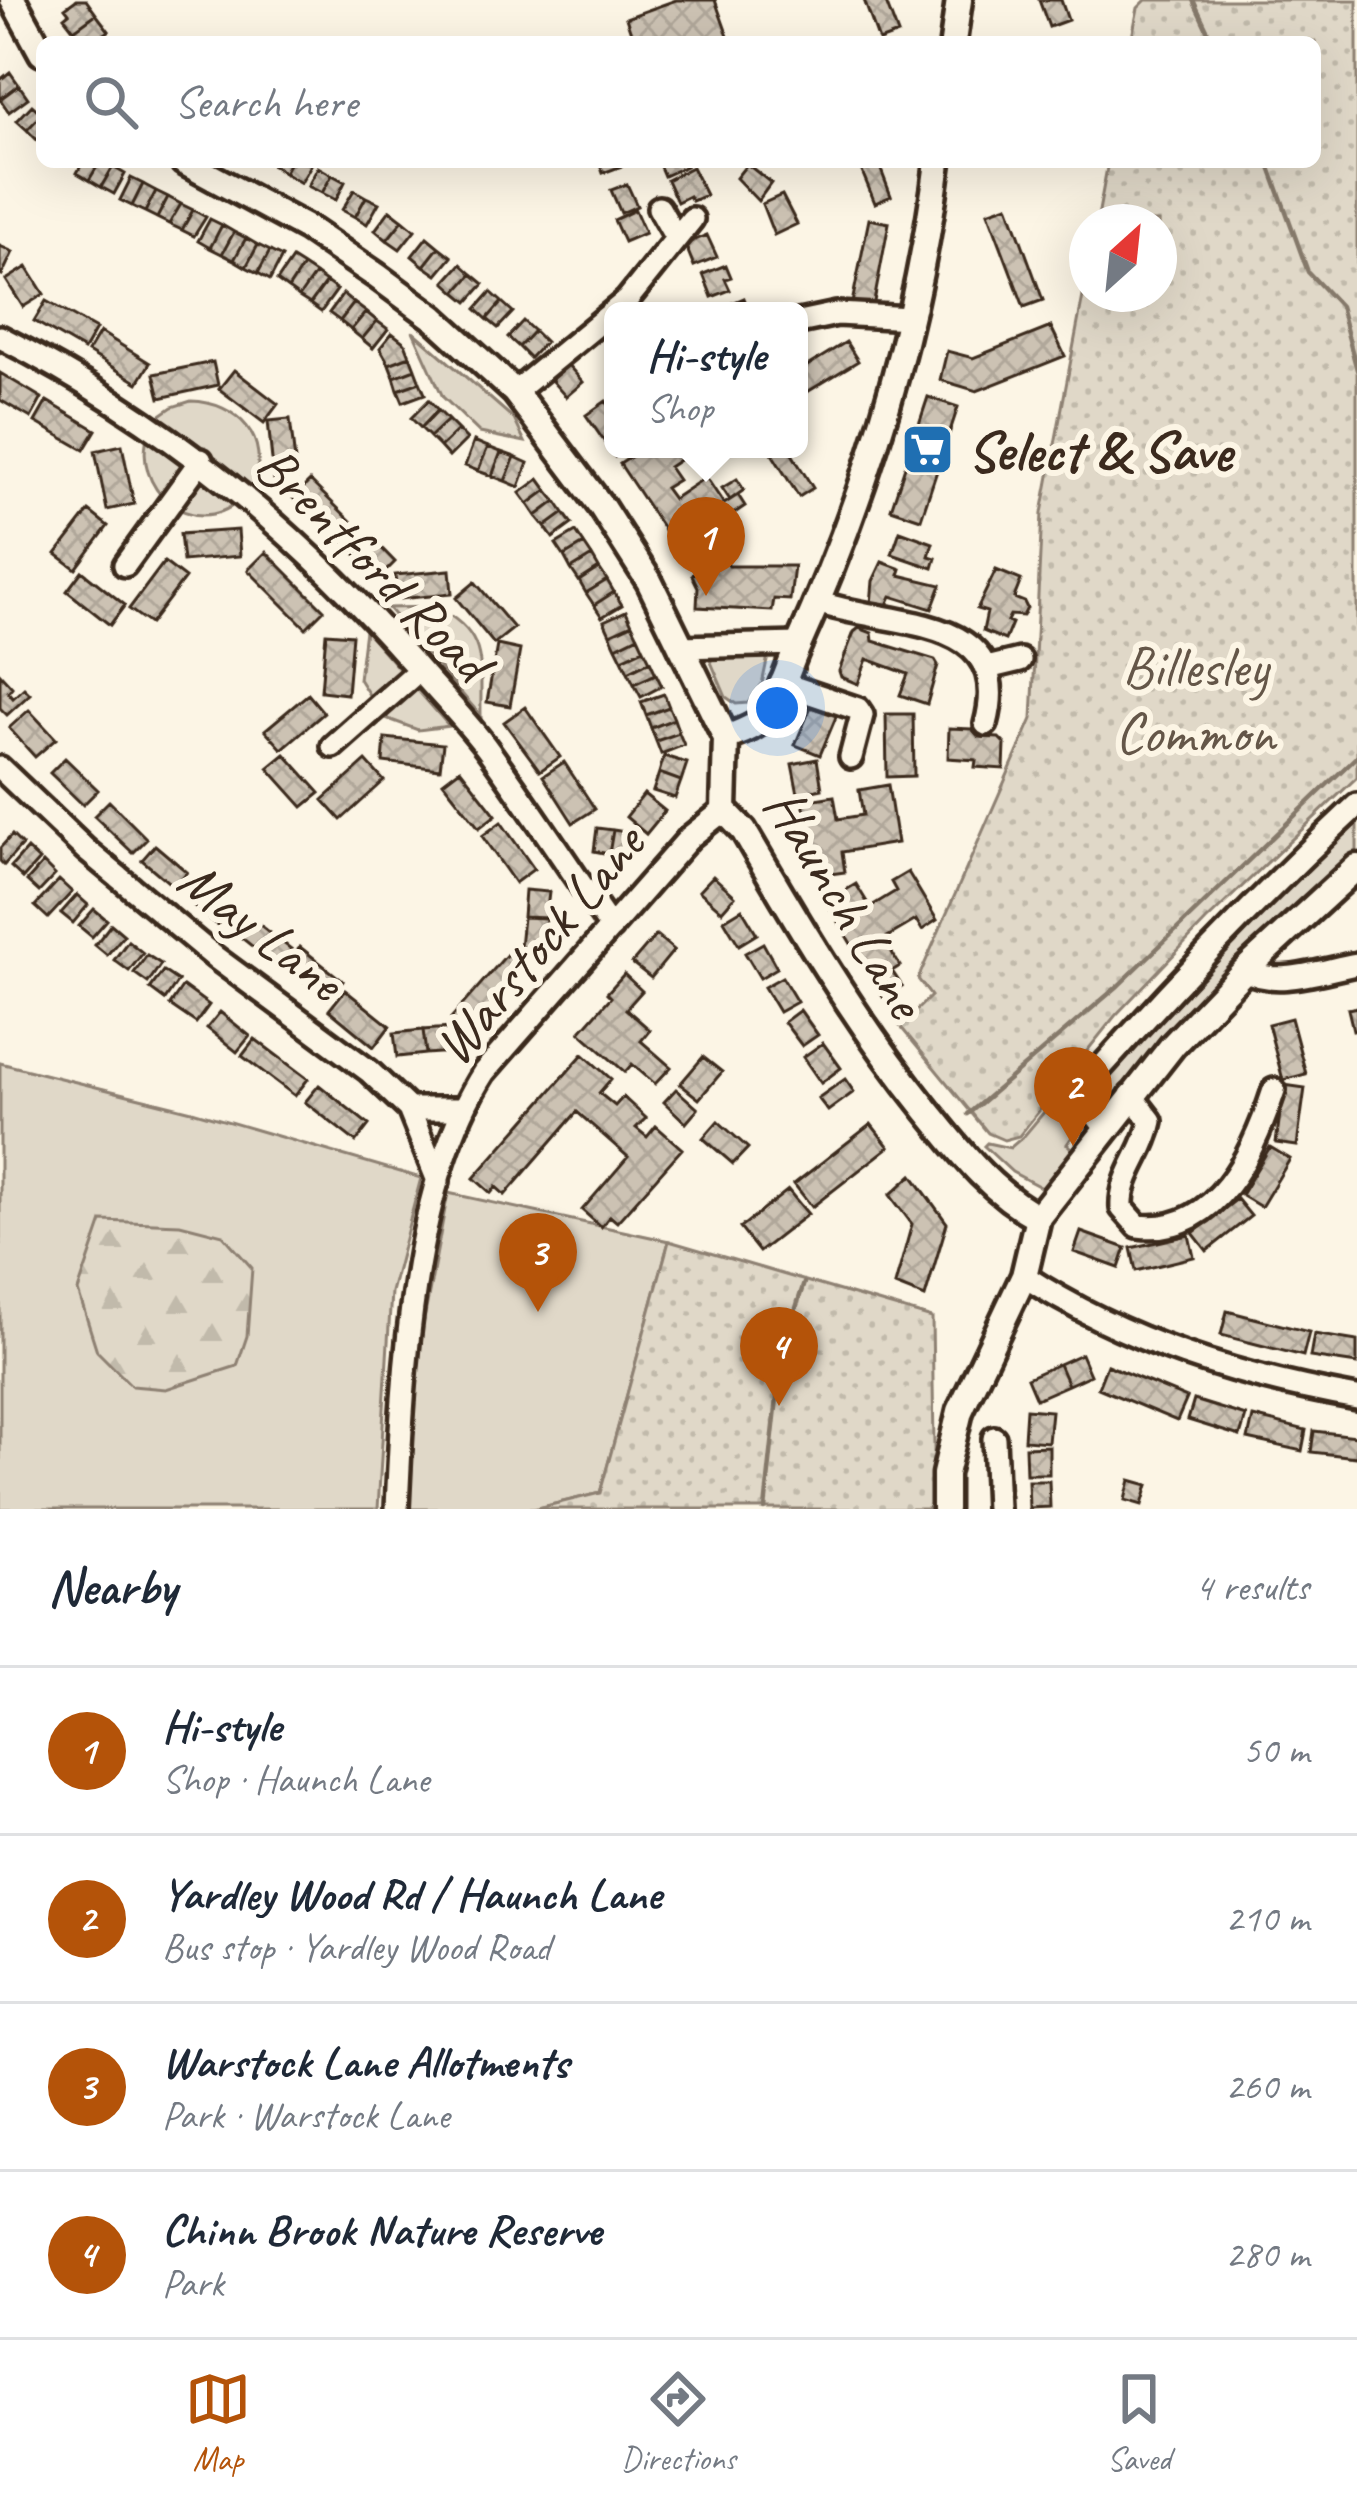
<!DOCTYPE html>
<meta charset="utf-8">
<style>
body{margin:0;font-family:Caveat,sans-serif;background:#f2f2f3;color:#1f2937}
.compass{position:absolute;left:1069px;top:204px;width:108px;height:108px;border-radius:50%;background:#fff;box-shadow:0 12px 48px #0002;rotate:27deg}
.you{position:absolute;left:777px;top:708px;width:42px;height:42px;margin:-30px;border:9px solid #fff;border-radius:50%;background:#1a73e8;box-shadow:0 0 0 18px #1a73e833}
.badge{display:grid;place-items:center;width:78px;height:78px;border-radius:50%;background:#b45309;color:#fff;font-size:39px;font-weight:700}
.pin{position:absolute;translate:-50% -99px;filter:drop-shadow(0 3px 6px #0008)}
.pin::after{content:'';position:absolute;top:63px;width:42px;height:36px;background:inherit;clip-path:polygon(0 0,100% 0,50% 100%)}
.popup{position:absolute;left:604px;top:302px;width:204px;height:156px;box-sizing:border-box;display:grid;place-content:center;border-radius:18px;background:#fff;filter:drop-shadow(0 3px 9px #0005);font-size:39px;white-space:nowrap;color:#747a83}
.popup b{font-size:45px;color:#1f2937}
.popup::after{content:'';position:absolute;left:50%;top:100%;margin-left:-24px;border:24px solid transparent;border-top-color:#fff}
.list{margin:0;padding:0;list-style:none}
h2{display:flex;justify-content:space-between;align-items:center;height:156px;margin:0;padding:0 48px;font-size:51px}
h2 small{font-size:39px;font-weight:400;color:#747a83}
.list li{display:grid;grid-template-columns:78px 1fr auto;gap:36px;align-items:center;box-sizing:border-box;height:168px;padding:0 48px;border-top:3px solid #e0e1e3}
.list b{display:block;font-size:45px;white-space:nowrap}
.list p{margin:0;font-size:39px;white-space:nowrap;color:#747a83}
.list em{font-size:39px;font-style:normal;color:#747a83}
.icon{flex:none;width:66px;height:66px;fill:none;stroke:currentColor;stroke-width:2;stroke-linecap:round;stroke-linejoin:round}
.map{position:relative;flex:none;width:1357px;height:1509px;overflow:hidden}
.search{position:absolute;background:#fff;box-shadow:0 12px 48px #0002;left:36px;right:36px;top:36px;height:132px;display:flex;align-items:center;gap:30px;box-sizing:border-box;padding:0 42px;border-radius:18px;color:#747a83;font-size:45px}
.sheet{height:828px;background:#fff}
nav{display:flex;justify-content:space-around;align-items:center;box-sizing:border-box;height:168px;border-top:3px solid #e0e1e3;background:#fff;font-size:33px;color:#747a83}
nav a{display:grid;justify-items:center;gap:6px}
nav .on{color:#b45309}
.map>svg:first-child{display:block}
.green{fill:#e0d8c8;stroke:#8e8173;stroke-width:3}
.forest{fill:url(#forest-firs);stroke:#8e8173;stroke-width:3}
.park{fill:url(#park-dots);stroke:#8e8173;stroke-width:3}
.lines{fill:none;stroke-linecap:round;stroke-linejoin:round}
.stream{stroke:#85796b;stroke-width:4.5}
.building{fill:url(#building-cross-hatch);stroke:#3b2a1e;stroke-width:3}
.minor-casing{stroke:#3b2a1e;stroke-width:30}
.tertiary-casing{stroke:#3b2a1e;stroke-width:33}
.minor{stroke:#fcf5e5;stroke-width:21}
.tertiary{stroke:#fcf5e5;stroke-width:24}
.labels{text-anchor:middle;stroke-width:12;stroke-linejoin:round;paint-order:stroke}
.poi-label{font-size:57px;font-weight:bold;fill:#3b2a1e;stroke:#fcf5e5;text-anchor:start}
.street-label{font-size:57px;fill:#3b2a1e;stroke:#fcf5e5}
.park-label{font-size:57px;fill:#645648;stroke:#fcf5e5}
</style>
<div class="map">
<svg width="1357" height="1509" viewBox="0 0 1357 1509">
<defs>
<pattern id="forest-firs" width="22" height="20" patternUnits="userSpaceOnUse" patternTransform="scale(3)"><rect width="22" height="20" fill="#e0d8c8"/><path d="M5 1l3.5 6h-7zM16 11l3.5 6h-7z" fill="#c1baab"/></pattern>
<pattern id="park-dots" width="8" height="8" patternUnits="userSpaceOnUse" patternTransform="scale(3)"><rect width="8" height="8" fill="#e0d8c8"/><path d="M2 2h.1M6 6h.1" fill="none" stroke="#c1baab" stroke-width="1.8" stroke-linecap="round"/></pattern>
<pattern id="building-cross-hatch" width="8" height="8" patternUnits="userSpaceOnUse" patternTransform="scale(3)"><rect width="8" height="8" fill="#ccc2b3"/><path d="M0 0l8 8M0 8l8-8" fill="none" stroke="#b0a79a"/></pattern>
</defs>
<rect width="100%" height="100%" fill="#fcf5e5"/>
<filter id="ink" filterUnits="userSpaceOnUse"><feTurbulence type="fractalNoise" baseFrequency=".00833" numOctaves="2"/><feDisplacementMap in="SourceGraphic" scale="24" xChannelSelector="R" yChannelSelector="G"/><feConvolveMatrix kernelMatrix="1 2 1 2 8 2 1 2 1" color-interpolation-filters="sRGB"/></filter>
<g filter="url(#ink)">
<path class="green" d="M413 331 514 419 525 442 480 433 443 397Z
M191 401C237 402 273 439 252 486L159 416 172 407Z
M149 431 240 500C192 542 129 488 149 431Z
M435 607C489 633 480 663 481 716L388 608Z
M365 630 449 726 418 730 383 717 359 679Z
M708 655 768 656 762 684 748 703 736 704 726 697Z
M1357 819V858L1211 991 1118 1092 1103 1093C1107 1053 1316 858 1357 819Z
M0 1063 192 1111 421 1178 391 1292 378 1509H0Z
M1065 1087 1080 1091 1090 1126 1086 1133 1077 1130 1067 1144 1074 1151 1048 1191 1012 1172 984 1146 987 1143 1010 1148 1024 1136Z
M448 1193 669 1241 600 1493 534 1509H407L412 1383Z"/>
<path class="forest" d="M102 1221 180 1224 223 1235 252 1268 247 1336 237 1366 166 1389 132 1386 97 1351 78 1291Z"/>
<path class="park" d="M1146 0H1357V777L1206 921 1115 1016 1019 1136 1004 1140 988 1133 900 1026 931 996 918 979 1032 719 1042 513 1087 275V294H1159V222H1097L1108 162H1315V42H1131L1138 8Z
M669 1241 932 1318 935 1509H534L600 1493Z"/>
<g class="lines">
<path class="stream" d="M1193 0 1213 42
M1268 162 1308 272 1340 306 1357 370
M968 1114 1118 986 1357 756
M765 1509 782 1352 804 1283"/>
</g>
<path class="building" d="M76 0H86L96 14 74 30 64 17 69 13 65 8Z
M676 0H715L730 42H634L626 18Z
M864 0H885L898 34 879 41Z
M1039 0H1061L1068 20 1049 27Z
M96 14 109 31 94 42H83L74 30Z
M10 72 19 85 0 99V80Z
M19 85 28 98 9 112 0 99Z
M32 105 42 114 27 130 17 121Z
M42 114V134L37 140 27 130Z
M83 162H100L89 180 77 173Z
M100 162 113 167 101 187 89 180Z
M268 162H290L284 173Z
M290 162 312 163 301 183 284 173Z
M599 162H620L622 166 603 173Z
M658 162H684L686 166 664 176Z
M858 162H878L891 196 875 203Z
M747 164 771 183 758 201 736 178Z
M113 167 125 174 114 194 101 187Z
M318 167 332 175 322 193 308 186Z
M692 167 706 195 692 201 689 196 677 202 667 180Z
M332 175 345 182 336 200 322 193Z
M131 178 143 184 132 206 120 200Z
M143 184 156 191 145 212 132 206Z
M627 184 637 206 621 213 611 190Z
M354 190 366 197 355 217 342 210Z
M156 191 168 197 157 218 145 212Z
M782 195 797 224 774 235 762 204Z
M168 197 181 204 169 224 157 218Z
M366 197 379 203 367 224 355 217Z
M181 204 193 210 182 230 169 224Z
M1008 205 1043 300 1024 307 988 212Z
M193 210 206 217 194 236 182 230Z
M390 210 403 220 387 240 375 230Z
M635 210 645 233 624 242 614 220Z
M210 219 222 225 210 248 198 241Z
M869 219 889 223 873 307 852 303Z
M403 220 415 230 400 249 387 240Z
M222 225 234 232 222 254 210 248Z
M234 232 246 238 234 260 222 254Z
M707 235 717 257 694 266 685 244Z
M427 237 439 247 424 266 412 256Z
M246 238 258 245 246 267 234 260Z
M258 245 270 251 258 273 246 267Z
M0 246 13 252 2 275 0 274Z
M439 247 452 257 437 275 424 266Z
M270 251 282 257 270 280 258 273Z
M292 259 303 266 288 289 277 281Z
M461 264 472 274 456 292 445 282Z
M726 265 731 277 725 279 730 290 712 297 703 274Z
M303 266 315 274 299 297 288 289Z
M27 267 44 294 23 307 6 280Z
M315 274 326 282 310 304 299 297Z
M472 274 484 284 468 302 456 292Z
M326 282 337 290 321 312 310 304Z
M491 292 502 302 487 319 476 309Z
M343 294 354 303 340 321 329 313Z
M744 298 749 311H714Z
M46 301 96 329 84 350 34 321Z
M502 302 513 312 498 328 487 319Z
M354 303 366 312 351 330 340 321Z
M366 312 377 321 362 339 351 330Z
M377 321 388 329 373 348 362 339Z
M523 321 534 331 519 347 508 337Z
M1051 327 1065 356 977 391 940 380 947 351 973 358Z
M534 331 545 342 530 358 519 347Z
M100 332 150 363 138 383 88 352Z
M392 333 405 343 410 356 389 364 380 348Z
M846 342 858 361 799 397V371Z
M410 356 415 369 394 377 389 364Z
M213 362 218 385 160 398 154 374Z
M567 364 583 382 566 397 550 379Z
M415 369 420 382 398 390 394 377Z
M234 370 278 404 264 423 219 389Z
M0 373 42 398 31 418 0 400Z
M420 382 425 394 403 402 398 390Z
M928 397 958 407 921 519 891 509Z
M429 400 438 410 421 428 411 418Z
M47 401 96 430 84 450 35 422Z
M606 401 613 411V449H627L615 457 586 415Z
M438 410 448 420 430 437 421 428Z
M290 419 297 478 274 480 268 421Z
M448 420 458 430 440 447 430 437Z
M458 430 467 439 449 457 440 447Z
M474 441 488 447 478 471 465 466Z
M122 445 134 504 107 510 95 451Z
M488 447 501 452 492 476 478 471Z
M643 449H696L669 467 678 480 665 488 673 499 706 477 724 504 738 495 745 506 699 537 709 553 688 566 620 464Z
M769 449H789L813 488 799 497Z
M501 452 515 457 505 481 492 476Z
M515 457 528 463 519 487 505 481Z
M539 479 547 490 528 504 520 493Z
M737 479 744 490 730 500 722 488Z
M310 481 351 521 334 538 293 498Z
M547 490 556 501 536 516 528 504Z
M556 501 564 513 545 527 536 516Z
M89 511 108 526 76 569 56 554Z
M564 513 572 524 553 538 545 527Z
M358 524 395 562 379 578 342 540Z
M238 530 240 556 183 561 180 534Z
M900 531 933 543 929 556 936 558 933 568 892 554Z
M576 532 584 544 564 556 556 544Z
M584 544 592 556 571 569 564 556Z
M723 551 729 566H794L790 600 774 599 772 611 697 607 698 587 692 575Z
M266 552 324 610 306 628 248 570Z
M592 556 599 568 579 581 571 569Z
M164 562 185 578 150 624 129 609Z
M882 562 901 569 899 575 941 585 932 609 891 596 887 605 881 608 871 605 873 581Z
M599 568 607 580 586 593 579 581Z
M450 570 452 594 397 599 395 575Z
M996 570 1021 580 1014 598 1024 602 1027 608 1023 616 1010 615 1007 621 1012 623 1005 640 983 631 987 612 977 609Z
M82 571 125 605 110 625 67 591Z
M607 580 614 592 594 605 586 593Z
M475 582 514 628 494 644 456 598Z
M614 592 622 605 602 617 594 605Z
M626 611 632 624 610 634 604 621Z
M632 624 638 636 616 647 610 634Z
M859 628 872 633 873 641 935 660 938 665 927 704 900 695 908 674 867 659 858 684 841 677 839 671 854 632Z
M326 633 352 635 347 694 321 691Z
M638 636 644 649 622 659 616 647Z
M497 645 520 650 510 706 487 702Z
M644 649 650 661 628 672 622 659Z
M650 661 656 674 634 684 628 672Z
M0 674 12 687 8 692 13 698 24 688 30 694 7 715 0 708Z
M656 674 662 686 641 697 634 684Z
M308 694 324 713 282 749 265 730Z
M664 694 669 707 646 715 641 702Z
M813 702 838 712 820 755 795 745Z
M525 707 560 757 540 771 504 722Z
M669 707 674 719 651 728 646 715Z
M29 710 56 739 35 757 9 728Z
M886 714H913L914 776 887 777Z
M674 719 679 733 656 741 651 728Z
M949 728 972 729 979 737 999 738 1005 744 1004 769 975 767 976 760 948 758Z
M679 733 684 745 661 754 656 741Z
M385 738 443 744 440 769 383 762Z
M285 754 320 793 303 807 268 768Z
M664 756 687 763 681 781 659 773Z
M65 758 98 790 83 805 50 773Z
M817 759 822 789 798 794 792 764Z
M366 761 384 781 341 820 323 800Z
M564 762 595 809 573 823 543 776Z
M460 769 496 815 479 828 443 782Z
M659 773 681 781 675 798 653 791Z
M888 785 897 843 842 852 845 872 815 876 803 801 834 796 838 819 863 815 859 790Z
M644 794 665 811 646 834 626 817Z
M109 801 147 839 133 853 94 816Z
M501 822 534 869 515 883 482 836Z
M597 828 613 830 609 854 594 851Z
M613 830 626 832 623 856 609 854Z
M12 835 22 845 4 865 0 861V848Z
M155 845 187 872 174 887 142 860Z
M27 849 39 860 23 878 11 867Z
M43 863 55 875 39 892 27 881Z
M908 872 937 920 922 930 916 920 884 939 900 966 892 971 902 986 883 997 826 902 856 884 870 907 896 891 891 882Z
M713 876 735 896 722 911 699 891Z
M59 880 72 892 48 918 35 906Z
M200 883 231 909 217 925 186 899Z
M525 890 549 892 546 918 523 917Z
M77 895 88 905 73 923 61 913Z
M94 909 107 920 92 937 79 926Z
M742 909 757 934 739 945 724 920Z
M246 914 291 949 277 966 233 931Z
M523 917 546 918 544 949 520 947Z
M111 924 124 935 107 955 95 945Z
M656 935 674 950 651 978 632 963Z
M128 941 143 953 129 971 114 960Z
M763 943 777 968 760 978 745 953Z
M300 947 343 981 328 1000 285 966Z
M508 953 527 969 470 1034 451 1018Z
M147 955 161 964 148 983 134 973Z
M163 971 178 981 165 1000 150 989Z
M624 974 642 991 626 1009 650 1030 641 1041 671 1067 655 1084 632 1064 625 1072 580 1032 611 997 607 993Z
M782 977 797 1002 779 1012 764 987Z
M183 986 209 1005 196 1023 170 1005Z
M345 990 390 1026 374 1047 329 1010Z
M1357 1007V1029L1353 1030 1348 1009Z
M800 1010 818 1035 802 1046 784 1022Z
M220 1012 250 1036 237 1052 207 1028Z
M1291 1018 1306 1074 1283 1080 1268 1024Z
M451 1028 453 1052 426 1054 423 1030Z
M423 1030 426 1054 397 1057 394 1033Z
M255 1039 308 1079 295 1096 242 1056Z
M823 1043 841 1068 821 1083 803 1057Z
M583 1054 611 1079 599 1093 615 1106 623 1097 646 1118 636 1128 647 1137 656 1126 682 1149 617 1222 610 1216 601 1227 582 1210 628 1157 577 1112 505 1195 496 1187 491 1193 474 1178Z
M703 1057 722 1072 699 1099 680 1084Z
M845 1079 854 1092 828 1111 818 1098Z
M319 1085 369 1125 356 1142 305 1102Z
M1284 1085 1305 1088 1297 1146 1276 1143Z
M676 1089 698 1109 686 1123 664 1102Z
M718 1121 748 1148 733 1164 703 1138Z
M871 1124 889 1147 812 1207 794 1184Z
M1270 1147 1290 1159 1261 1207 1241 1195Z
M912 1175 947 1223 925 1297 895 1285 912 1224 890 1195Z
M788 1190 808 1214 759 1252 740 1228Z
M1237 1199 1251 1216 1207 1251 1193 1233Z
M1081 1232 1126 1248 1119 1268 1074 1252Z
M1189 1235 1194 1257 1136 1271 1131 1248Z
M1227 1311 1309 1332 1303 1356 1221 1335Z
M1314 1334 1357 1341V1364L1310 1357Z
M1081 1354 1090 1375 1068 1385 1059 1364Z
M1059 1364 1068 1385 1036 1399 1027 1378Z
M1107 1365 1187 1398 1177 1421 1098 1388Z
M1194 1400 1246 1416 1240 1436 1188 1420Z
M1026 1409 1051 1411 1048 1442 1024 1440Z
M1253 1417 1306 1430 1302 1451 1248 1439Z
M1314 1431 1357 1436V1457L1311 1452Z
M1049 1446V1474H1026L1025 1447Z
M1130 1480 1148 1485 1142 1505 1125 1500Z
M1028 1481H1049L1050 1507 1029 1508Z"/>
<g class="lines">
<defs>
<path id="minor" d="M659 208 676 238
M799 322 837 314 910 318
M0 337C164 420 293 527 414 664 438 692 464 718 486 747 529 806 569 868 611 928
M515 392 627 300 692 219
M125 565 201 460
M818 602C887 628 1016 611 986 724
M680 647 799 644
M987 668 1020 660
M781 683 858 709 862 715 851 757
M333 746 419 670
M0 768 86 850 216 958 369 1071 409 1109 438 1181
M1245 970C1277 988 1322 970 1357 964
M1131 1095 1151 1121C1145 1153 1120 1175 1122 1208L1138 1226C1217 1236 1254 1152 1274 1090
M409 1109H463
M1106 1128C1088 1106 1079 1097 1097 1072 1180 979 1266 890 1357 805
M1024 1276C1125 1342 1239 1377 1357 1398
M994 1438 997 1509
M397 1509C403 1376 411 1186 484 1072L690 837 724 810"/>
<path id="tertiary" d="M13 0 42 53
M953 42 959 0
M184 162 308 229 377 276 434 318 515 392 601 506 649 581 726 738 724 810 744 831C800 927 856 1022 926 1109 959 1150 990 1192 1038 1217
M726 738C737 733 750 730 759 722 778 705 787 671 797 648 866 495 917 329 938 162
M945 1509V1474L960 1411 1024 1276 1038 1217 1173 1045 1245 970 1357 867"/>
</defs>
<use href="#minor" class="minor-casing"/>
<use href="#tertiary" class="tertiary-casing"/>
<use href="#minor" class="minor"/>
<use href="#tertiary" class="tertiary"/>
</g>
</g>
<defs>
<symbol id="supermarket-square" viewBox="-11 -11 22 22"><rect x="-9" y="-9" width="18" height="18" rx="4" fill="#1f6fb2" stroke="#fcf5e5"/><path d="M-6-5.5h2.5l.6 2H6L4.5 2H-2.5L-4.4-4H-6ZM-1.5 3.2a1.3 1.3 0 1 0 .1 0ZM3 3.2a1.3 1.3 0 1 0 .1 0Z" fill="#fff"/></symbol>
</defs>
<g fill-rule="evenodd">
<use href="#supermarket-square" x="898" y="420" width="59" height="59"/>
</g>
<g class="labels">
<g class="poi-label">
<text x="967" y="470">Select &amp; Save</text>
</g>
<g class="street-label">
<text transform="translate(374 562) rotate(45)" y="20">Brentford Road</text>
<text transform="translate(846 902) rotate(59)" y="20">Haunch Lane</text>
<text transform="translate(262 929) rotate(38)" y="20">May Lane</text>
<text transform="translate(538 944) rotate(-50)" y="20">Warstock Lane</text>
</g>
<g class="park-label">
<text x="1195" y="686">Billesley<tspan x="1195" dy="66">Common</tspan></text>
</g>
</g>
</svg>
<svg class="compass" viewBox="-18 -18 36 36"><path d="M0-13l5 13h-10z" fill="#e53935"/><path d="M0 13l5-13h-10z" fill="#747a83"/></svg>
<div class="you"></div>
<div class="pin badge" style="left:706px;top:596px">1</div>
<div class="popup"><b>Hi-style</b>Shop</div>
<div class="pin badge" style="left:1073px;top:1146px">2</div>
<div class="pin badge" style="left:538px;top:1312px">3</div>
<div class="pin badge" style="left:779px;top:1406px">4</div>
<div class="search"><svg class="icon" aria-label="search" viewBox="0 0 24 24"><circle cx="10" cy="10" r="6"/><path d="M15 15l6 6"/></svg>Search here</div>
</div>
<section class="sheet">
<h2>Nearby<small>4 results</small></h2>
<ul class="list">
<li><span class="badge">1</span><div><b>Hi-style</b><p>Shop · Haunch Lane</p></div><em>50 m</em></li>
<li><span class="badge">2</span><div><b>Yardley Wood Rd / Haunch Lane</b><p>Bus stop · Yardley Wood Road</p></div><em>210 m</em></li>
<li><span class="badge">3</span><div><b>Warstock Lane Allotments</b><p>Park · Warstock Lane</p></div><em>260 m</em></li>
<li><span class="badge">4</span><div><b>Chinn Brook Nature Reserve</b><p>Park</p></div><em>280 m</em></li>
</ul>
</section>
<nav>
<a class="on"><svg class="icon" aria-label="map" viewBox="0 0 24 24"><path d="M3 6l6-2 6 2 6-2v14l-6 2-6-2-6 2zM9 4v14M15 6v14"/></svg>Map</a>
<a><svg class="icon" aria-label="directions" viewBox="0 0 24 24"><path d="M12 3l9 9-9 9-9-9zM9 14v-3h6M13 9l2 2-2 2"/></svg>Directions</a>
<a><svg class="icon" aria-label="saved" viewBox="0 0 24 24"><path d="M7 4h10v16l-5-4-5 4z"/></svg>Saved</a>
</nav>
